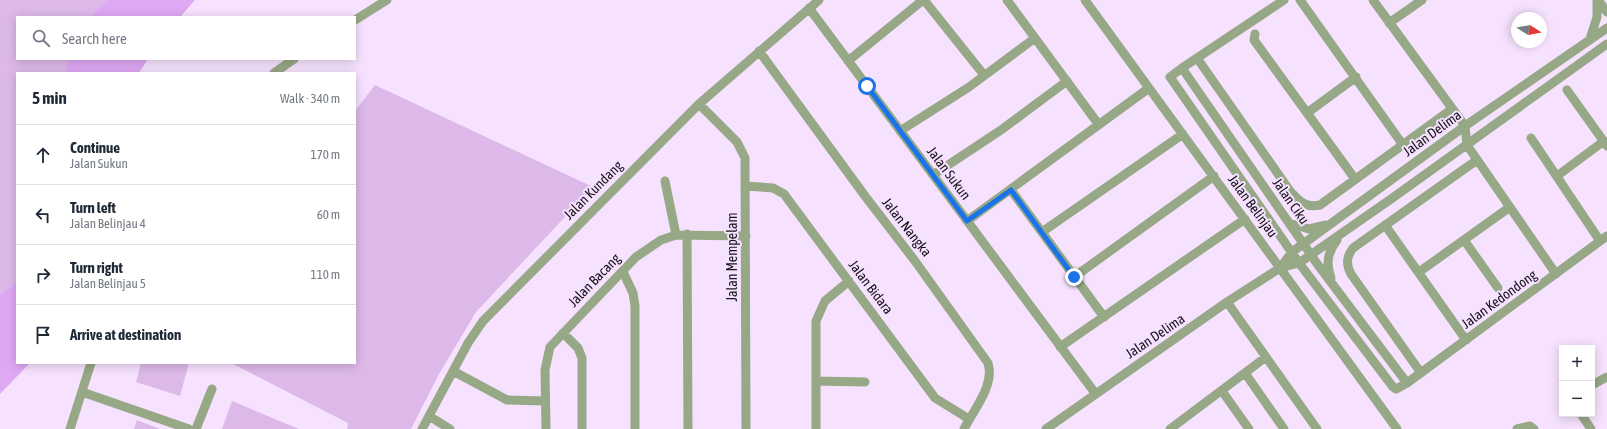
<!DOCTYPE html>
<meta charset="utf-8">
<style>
body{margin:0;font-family:"Asap Condensed",sans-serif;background:#f2f2f3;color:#1f2937}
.controls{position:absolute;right:12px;bottom:12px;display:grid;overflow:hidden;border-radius:0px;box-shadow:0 2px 10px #0003}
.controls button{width:36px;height:36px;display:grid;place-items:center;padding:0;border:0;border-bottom:1px solid #e0e1e3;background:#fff;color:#1f2937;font:20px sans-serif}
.compass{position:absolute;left:1511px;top:12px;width:36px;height:36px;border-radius:50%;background:#fff;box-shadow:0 2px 10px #0003;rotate:101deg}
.stop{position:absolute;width:12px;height:12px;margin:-9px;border:3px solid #1a73e8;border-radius:50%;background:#fff}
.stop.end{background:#1a73e8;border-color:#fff;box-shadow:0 1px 4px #0008}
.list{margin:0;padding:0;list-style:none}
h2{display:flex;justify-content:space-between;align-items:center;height:52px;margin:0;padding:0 16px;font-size:17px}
h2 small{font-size:13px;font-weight:400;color:#747a83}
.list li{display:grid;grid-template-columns:26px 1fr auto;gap:12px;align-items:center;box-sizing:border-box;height:60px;padding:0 16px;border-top:1px solid #e0e1e3}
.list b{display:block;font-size:15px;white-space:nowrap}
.list p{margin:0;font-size:13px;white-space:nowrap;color:#747a83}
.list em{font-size:13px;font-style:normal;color:#747a83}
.icon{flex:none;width:22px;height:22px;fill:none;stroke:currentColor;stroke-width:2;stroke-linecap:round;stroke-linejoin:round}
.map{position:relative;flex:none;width:1607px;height:429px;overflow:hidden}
.search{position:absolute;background:#fff;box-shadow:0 2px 10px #0003;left:16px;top:16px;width:340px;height:44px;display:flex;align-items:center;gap:10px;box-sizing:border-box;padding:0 14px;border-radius:0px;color:#747a83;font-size:15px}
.panel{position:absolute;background:#fff;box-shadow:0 2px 10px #0003;left:16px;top:72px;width:340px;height:292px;border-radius:0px}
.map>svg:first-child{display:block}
.green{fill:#ddb9ea}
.water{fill:#dfa8f3}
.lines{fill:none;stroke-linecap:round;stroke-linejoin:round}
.minor{stroke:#97a886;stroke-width:9}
.route{stroke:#1a73e8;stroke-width:5}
.labels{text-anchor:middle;stroke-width:4;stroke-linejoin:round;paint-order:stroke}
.street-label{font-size:14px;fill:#161019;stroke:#f6e2fe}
</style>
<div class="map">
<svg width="1607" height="429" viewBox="0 0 1607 429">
<rect width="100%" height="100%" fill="#f6e2fe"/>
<path class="green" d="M0 0H108L90 17H17V59H69L64 73H17V282L0 294Z
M375 85 593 187 476 312 439 374 411 429H347L348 423 231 363H355V111Z
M141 363H189L180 396 136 382Z
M232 401 299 429H222Z
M137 420 160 429H134Z"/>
<path class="water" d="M108 0H195L180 17H90Z
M69 59H148L139 73H64Z
M17 282V363H30L0 394V294Z"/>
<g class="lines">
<path class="minor" d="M924 0 984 75
M1007 0 1099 125
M1085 0 1397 429
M1300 0 1403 145
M1373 0 1465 126 1467 145 1556 274
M1598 0 1607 12
M809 8 1095 393
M355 20 387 0
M1389 23 1422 0
M1255 34 1254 40 1355 179
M1590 39 1597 17V0
M759 51 865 196 915 261 988 363C995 385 974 409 964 429
M1197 58 1290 191C1300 202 1306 208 1320 205L1452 109
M848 61 923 0
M1182 68 1318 265 1407 383 1396 389 1393 387 1299 263 1170 77Z
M1182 68 1284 0
M274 73 294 59
M1567 90 1607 146
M699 104 737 142 745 158 746 429
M1307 113 1356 77
M900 131 969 87 1035 38
M1531 138 1600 241
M933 175 1001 130 1067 81
M1557 176 1604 141
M665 181 676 235
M746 186 773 188 784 194 935 398 969 419
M1011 190 1104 317
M967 221 1149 88
M1289 223 1309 229 1326 225
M1385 225 1466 340
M1042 232 1183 134
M687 234 688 429
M1464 240 1498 288
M1280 268 1292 252 1465 126 1607 28
M623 272 633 293 635 306V429
M1419 272 1510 207
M1074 277 1214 176
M1331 278C1326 264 1327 253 1337 240
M1227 302 1317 429
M563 333 578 348 582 358V429
M1060 347 1245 219
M453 371 507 400 545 401
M1245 373 1284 429
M1421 373 1351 274C1346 265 1346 257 1353 248L1477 160
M816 381 865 382
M1407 383 1607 236
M1592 385 1607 377
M1222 391 1249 429
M82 392 189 429
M1581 414 1591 429
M429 416 450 429
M70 429 91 363
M196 429 212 389
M422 429 468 343 483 321 699 104 819 0
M546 429 545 370 550 347 636 257 661 240 676 235 746 236
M816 429V321L825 301 849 281
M1046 429 1227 302 1280 268 1299 263 1391 199 1607 44
M1170 429 1266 357
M1517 429 1530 426 1534 429"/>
</g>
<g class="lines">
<path class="route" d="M867 86 967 221 1011 190 1074 277"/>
</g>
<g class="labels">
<g class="street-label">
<text transform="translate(1432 133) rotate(-36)" y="5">Jalan Delima</text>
<text transform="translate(949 173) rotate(53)" y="5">Jalan Sukun</text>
<text transform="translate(593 190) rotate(-45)" y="5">Jalan Kundang</text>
<text transform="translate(1291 201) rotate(55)" y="5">Jalan Ciku</text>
<text transform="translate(1253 206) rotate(54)" y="5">Jalan Belinjau</text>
<text transform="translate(907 227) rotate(52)" y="5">Jalan Nangka</text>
<text transform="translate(732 257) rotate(-90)" y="5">Jalan Mempelam</text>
<text transform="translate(594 280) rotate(-46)" y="5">Jalan Bacang</text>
<text transform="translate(871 287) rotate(53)" y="5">Jalan Bidara</text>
<text transform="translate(1499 299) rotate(-36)" y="5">Jalan Kedondong</text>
<text transform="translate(1155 336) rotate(-34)" y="5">Jalan Delima</text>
</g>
</g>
</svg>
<div class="controls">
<button>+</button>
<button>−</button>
</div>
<svg class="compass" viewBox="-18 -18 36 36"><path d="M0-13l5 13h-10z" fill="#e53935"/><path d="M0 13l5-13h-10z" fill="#747a83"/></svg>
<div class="stop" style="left:867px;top:86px"></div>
<div class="stop end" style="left:1074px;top:277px"></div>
<div class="search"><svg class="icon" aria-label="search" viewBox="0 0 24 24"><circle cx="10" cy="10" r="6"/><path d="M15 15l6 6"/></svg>Search here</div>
<section class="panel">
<h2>5 min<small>Walk · 340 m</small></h2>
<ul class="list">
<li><svg class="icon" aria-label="ahead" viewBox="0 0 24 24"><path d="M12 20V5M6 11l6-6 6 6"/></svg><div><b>Continue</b><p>Jalan Sukun</p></div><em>170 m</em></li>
<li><svg class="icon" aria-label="left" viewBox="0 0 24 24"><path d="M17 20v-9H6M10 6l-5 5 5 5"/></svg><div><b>Turn left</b><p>Jalan Belinjau 4</p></div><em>60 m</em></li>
<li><svg class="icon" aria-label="right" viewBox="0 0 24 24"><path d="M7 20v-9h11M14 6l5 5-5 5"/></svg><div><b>Turn right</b><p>Jalan Belinjau 5</p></div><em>110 m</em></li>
<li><svg class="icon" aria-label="arrive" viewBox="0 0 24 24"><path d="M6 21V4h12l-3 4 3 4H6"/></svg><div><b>Arrive at destination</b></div></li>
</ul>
</section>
</div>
